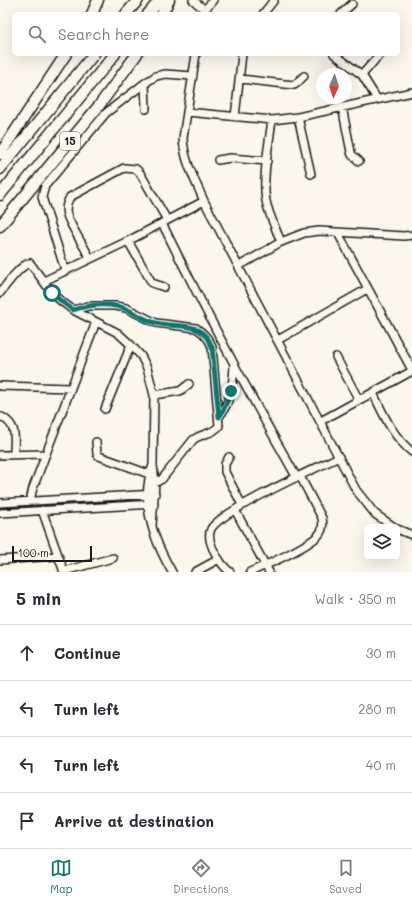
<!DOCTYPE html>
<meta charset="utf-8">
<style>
body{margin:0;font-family:Mali,sans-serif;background:#f2f2f3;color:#2b2b33}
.controls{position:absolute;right:12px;bottom:12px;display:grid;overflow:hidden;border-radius:6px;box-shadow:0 4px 16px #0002}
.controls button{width:36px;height:36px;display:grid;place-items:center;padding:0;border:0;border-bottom:1px solid #e1e1e2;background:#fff;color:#2b2b33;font:20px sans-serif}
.compass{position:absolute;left:316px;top:68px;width:36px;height:36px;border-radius:50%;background:#fff;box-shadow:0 4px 16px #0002;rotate:183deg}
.scale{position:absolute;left:12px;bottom:10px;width:80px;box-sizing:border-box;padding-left:4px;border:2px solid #1c1c1c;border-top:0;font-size:11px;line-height:14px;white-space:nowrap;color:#1c1c1c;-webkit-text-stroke:3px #fbf7ec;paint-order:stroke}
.stop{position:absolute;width:12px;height:12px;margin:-9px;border:3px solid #0f766e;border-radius:50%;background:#fff}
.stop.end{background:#0f766e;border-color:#fff;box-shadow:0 1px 4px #0008}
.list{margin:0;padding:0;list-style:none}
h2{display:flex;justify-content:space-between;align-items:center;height:52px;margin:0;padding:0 16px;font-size:17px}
h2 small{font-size:13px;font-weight:400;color:#7c7c81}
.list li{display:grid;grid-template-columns:26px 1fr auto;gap:12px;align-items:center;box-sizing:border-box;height:56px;padding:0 16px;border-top:1px solid #e1e1e2}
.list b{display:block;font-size:15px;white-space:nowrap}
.list em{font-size:13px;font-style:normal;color:#7c7c81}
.icon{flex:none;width:22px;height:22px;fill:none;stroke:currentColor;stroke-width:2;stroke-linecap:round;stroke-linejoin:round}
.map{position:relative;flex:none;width:412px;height:572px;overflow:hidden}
.search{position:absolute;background:#fff;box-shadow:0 4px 16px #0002;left:12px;right:12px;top:12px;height:44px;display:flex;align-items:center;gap:10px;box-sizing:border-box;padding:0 14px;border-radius:6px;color:#7c7c81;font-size:15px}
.sheet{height:276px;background:#fff}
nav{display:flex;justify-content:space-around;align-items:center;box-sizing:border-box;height:56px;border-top:1px solid #e1e1e2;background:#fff;font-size:11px;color:#7c7c81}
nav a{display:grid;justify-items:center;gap:2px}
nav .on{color:#0f766e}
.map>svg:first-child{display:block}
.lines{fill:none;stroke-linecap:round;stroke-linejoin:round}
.minor-casing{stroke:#1c1c1c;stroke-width:10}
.highway-casing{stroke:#1c1c1c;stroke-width:13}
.minor{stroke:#fbf7ec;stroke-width:7}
.highway{stroke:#fbf7ec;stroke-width:10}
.route{stroke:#0f766e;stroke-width:5}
.labels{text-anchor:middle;stroke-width:4;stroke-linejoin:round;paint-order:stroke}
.shield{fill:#fbf7ec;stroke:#5f5e5a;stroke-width:1}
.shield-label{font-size:11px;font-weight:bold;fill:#1c1c1c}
</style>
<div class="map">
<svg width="412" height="572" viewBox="0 0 412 572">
<rect width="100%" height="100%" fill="#fbf7ec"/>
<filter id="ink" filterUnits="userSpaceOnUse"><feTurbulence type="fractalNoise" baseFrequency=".025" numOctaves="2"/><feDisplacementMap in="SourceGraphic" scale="8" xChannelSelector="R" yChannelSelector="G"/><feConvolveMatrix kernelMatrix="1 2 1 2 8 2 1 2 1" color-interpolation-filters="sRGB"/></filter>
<g filter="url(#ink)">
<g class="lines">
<defs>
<path id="minor" d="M193 0 205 10
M204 14 205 10 213 0
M263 14 274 0
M341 14 352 4
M196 54 183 138C184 161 195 180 204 201L356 490 375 514 394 527
M334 54 362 75 377 99
M362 75 380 54
M240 79 294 85 297 83 304 76
M145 83 146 109
M342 107 351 152 352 155 359 161
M187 112 272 120 298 117 412 92
M235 117 242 54
M298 117 311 174
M272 120C269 144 262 178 266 201 269 215 276 229 281 242
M218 160 230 158 267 161
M162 223C204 309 249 394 297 478
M338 233 412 370
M128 241 152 283 164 287
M90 258C84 246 71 227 67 215 65 209 67 202 70 197L124 168 136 169 140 173 167 220
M239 266 281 242 304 233 319 231 404 236 412 235
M65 270 42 197 45 186 106 113 145 83 156 76 165 74 193 76
M44 281 128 241 204 201
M0 293C7 284 20 265 30 263L52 293 61 301 73 310 118 333 131 345 141 356 147 368 154 395 153 465 155 483 152 526
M73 310 88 306H116L126 308 156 323 196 328C204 333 209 338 212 347L219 426C212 435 201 433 193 440L162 479 155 483
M278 340 367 289
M336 357 359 400
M0 386 71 388
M373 393C384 415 392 436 412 452
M154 395 180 391 189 384
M105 409 131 345
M2 417C18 426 14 438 14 454
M219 417C231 402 233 384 234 365
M321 421 412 371
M96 442 97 454 99 456 149 474H153
M0 455 46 454
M229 457 225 464V472L242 505
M153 465C139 501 154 541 172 572
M30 501 33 488 96 322
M0 503 155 494
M42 510 64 572
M235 510 269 572
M0 513 154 504
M397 529 412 535
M0 560 57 556
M64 571 113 558
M195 572 219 559
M230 572C220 564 205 541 211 529 219 512 316 468 339 457
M250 572C264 566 314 544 320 533 323 529 323 523 322 518L300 476"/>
<path id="highway" d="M92 14 98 0
M126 14 138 0
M148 14 160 0
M162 14 169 0
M0 154 66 54
M0 169 94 54
M0 195 115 54
M0 226 98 107 137 54"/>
</defs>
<use href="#minor" class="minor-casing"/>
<use href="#highway" class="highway-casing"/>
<use href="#minor" class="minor"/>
<use href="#highway" class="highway"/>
</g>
</g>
<g class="lines" filter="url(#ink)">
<path class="route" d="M52 293 61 301 73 310C90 304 112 302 128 310 137 314 146 321 156 323 179 329 201 319 212 347L219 417 223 411 231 391"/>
</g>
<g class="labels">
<rect class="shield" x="60" y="132" width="20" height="18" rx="3"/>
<g class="shield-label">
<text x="70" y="145">15</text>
</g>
</g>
</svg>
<div class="controls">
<button><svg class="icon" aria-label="layers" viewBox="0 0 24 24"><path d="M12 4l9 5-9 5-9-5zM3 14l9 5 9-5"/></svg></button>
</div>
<svg class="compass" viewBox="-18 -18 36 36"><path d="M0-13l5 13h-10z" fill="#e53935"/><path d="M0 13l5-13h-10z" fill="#7c7c81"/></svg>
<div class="scale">100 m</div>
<div class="stop" style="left:52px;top:293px"></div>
<div class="stop end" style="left:231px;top:391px"></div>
<div class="search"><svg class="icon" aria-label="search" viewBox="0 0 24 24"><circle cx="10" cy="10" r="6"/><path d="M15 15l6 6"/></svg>Search here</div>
</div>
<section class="sheet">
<h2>5 min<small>Walk · 350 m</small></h2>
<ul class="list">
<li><svg class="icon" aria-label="ahead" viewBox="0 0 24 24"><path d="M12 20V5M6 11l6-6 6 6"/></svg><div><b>Continue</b></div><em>30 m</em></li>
<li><svg class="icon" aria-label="left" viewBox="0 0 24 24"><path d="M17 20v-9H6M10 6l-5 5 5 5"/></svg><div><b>Turn left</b></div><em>280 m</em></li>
<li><svg class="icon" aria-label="left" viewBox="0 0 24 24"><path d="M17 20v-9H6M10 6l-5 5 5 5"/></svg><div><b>Turn left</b></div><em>40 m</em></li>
<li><svg class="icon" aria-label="arrive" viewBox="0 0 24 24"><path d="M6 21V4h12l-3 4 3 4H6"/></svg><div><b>Arrive at destination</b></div></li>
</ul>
</section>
<nav>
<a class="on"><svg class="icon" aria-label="map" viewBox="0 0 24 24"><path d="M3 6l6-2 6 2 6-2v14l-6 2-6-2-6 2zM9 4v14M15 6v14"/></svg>Map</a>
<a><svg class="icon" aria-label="directions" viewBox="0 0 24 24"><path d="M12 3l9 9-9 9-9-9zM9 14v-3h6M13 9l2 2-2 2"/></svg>Directions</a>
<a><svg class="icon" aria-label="saved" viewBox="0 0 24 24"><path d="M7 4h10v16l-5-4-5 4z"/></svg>Saved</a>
</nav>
